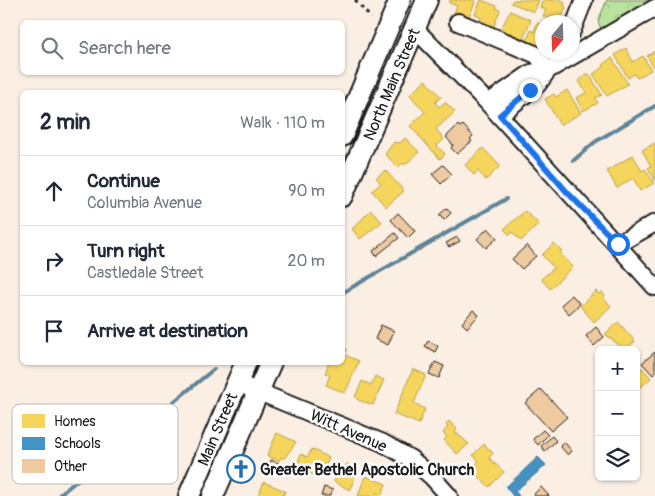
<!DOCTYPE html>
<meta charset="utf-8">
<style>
body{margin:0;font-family:Pangolin,sans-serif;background:#f2f2f3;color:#1f2937}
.controls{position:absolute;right:15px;bottom:15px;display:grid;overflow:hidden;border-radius:8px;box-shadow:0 1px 4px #0004}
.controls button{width:45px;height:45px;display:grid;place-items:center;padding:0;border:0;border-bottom:1px solid #e0e1e3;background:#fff;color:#1f2937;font:25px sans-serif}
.compass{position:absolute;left:535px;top:15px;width:45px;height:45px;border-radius:50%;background:#fff;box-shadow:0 1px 4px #0004;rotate:199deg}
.stop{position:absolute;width:15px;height:15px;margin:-11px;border:4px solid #1a73e8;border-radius:50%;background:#fff}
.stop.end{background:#1a73e8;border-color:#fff;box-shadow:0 1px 5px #0008}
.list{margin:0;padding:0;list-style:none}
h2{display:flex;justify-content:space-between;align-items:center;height:65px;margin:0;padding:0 20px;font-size:21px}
h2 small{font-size:16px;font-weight:400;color:#747a83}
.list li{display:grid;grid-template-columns:32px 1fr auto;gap:15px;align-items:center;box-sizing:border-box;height:70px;padding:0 20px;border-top:1px solid #e0e1e3}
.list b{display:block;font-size:19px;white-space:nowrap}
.list p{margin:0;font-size:16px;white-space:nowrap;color:#747a83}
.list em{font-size:16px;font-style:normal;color:#747a83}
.icon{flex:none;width:28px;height:28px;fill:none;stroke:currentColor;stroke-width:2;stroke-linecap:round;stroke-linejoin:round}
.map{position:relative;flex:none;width:655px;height:496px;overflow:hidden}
.search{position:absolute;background:#fff;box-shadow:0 1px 4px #0004;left:20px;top:20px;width:325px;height:55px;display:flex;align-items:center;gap:12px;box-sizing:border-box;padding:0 18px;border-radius:8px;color:#747a83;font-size:19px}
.panel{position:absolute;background:#fff;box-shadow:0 1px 4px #0004;left:20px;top:90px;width:325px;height:275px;border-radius:8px}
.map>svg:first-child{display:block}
.forest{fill:url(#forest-crowns);stroke:#6a7f5d}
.homes{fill:#f6d55c;stroke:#b59e49}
.schools{fill:#4393c3;stroke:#376f91}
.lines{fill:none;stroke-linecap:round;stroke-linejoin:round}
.stream{stroke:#5f8499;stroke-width:4}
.building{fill:#efc99f;stroke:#1c1c1c}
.minor-casing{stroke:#1c1c1c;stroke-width:20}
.major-casing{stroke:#1c1c1c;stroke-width:24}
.path{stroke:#1c1c1c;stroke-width:2.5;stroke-dasharray:4 4;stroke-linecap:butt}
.minor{stroke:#fff;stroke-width:16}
.major{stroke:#fff;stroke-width:20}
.route{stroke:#1a73e8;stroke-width:6}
.labels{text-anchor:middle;stroke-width:5;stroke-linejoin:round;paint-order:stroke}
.street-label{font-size:16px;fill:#1c1c1c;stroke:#fff}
.poi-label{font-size:16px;font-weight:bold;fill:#1c1c1c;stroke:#fff;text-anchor:start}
.key{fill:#fff;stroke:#bbb;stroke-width:1}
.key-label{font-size:14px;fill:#1c1c1c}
</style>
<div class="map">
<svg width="655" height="496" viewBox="0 0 655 496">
<defs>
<pattern id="forest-crowns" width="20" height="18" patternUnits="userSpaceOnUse" patternTransform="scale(1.25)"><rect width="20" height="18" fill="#b8e29e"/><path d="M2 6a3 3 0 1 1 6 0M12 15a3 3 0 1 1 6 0" fill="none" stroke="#9ec188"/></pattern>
</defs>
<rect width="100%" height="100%" fill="#faefe2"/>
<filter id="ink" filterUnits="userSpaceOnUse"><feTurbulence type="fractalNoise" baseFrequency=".02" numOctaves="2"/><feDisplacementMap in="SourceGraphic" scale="10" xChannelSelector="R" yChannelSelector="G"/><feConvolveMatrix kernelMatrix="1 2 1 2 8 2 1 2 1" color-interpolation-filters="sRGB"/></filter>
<g filter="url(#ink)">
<path class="forest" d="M607 0H651L602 32 598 21Z"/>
<path class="homes" d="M450 0H476L468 19 454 13 457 6 449 3Z
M481 0 497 6 496 8 500 10 493 29 479 23 481 18 475 14Z
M513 0H539L534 12 511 3Z
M543 0H562L565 3 564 6 566 7 560 22 543 16 546 10 540 7Z
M510 11 531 20 523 39 517 36 515 39 499 33Z
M537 23 542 25V48L525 44 531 30 534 32Z
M626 48 633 62 643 56 651 70 637 78 634 74 628 78 615 55Z
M655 51V68H654L647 56Z
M612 58 628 84 607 96 593 74 604 67 603 64Z
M587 74H589L602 95 595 98 598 103 583 111 576 98 586 93 579 81Z
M425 80 441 97 435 102 439 107 445 102 455 112 436 129 444 139 437 146 445 154 440 159 410 126 425 112 410 95Z
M567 90 581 113 560 125 545 99 554 94 556 97Z
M405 138 419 152 405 165 403 163 398 167 385 154 394 142 400 143Z
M655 143V180L648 168 651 166 642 150Z
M483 148 500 166 486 180 478 171 474 175 465 165Z
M633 155 642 171 645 169 654 183 640 191 633 178 617 188 607 171Z
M385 170 404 191 386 207 372 191 381 183 376 178Z
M371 210 382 222 360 239 352 229Z
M525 211 539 224 521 241 512 232 510 235 504 229Z
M554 243 562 251 560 253 573 267 550 289 541 279 554 268 542 255Z
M596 291 599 294 602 292 605 296 603 298 611 306 594 322 580 306Z
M618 322 635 341 625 350 605 334Z
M342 347 347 349 345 355 359 361 345 393 326 385 330 375 325 373 329 362H342Z
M642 368 651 378 636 391V373Z
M413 369 426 375 414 403 425 409 419 424 394 414Z
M375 376 384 380 373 405 358 400 355 397 362 381 371 385Z
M449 421 457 429 455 432 469 444 457 454 444 440 447 437 443 433 448 427 446 425Z
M277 433 296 442 284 459 281 457 279 461 267 456Z
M484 444 493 453 489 458 504 472 489 487 475 473 479 466 476 464 479 461 473 455Z
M312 449 329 458 326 465 323 464 317 476 309 473 307 478 294 472 301 454 307 457Z
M347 464 358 469 350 490 334 482 338 472 341 473Z
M365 476 386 484 382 495 377 493 375 496H358Z
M264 482 285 491 283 496H258Z"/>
<path class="schools" d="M538 457 546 465 544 467 515 491 519 496H513L506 487Z"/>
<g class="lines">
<path class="stream" d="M573 161 595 142 655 106
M342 293 506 199
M58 496 214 369"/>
</g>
<path class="building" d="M458 125 460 127 463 125 473 136 470 139 472 141 457 154 451 148 453 145 446 137Z
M443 165 452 174 441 184 432 174Z
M447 208 451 213 444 220 439 215Z
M398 213 415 231 408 238 391 220Z
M488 228 497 238 486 248 477 239Z
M395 233 399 238 376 256 373 251Z
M457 237 460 241 449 247 446 243Z
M527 245 536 256 522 269 512 259Z
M572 295 580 304 569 314 561 305Z
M473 310 479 315 467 328 462 323Z
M381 325 394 331 388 345 375 339Z
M596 327 604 337 594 346 586 336Z
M428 341 438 346 435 352 425 346Z
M655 352V373L653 375 642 363Z
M435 362 444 366 439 378 429 374Z
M541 389 567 417 551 431 525 403Z
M543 430 548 435 538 445 533 439Z
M552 436 556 441 545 451 541 446Z
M564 442 572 451 568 455 560 446Z
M271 460 283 465 280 471 268 466Z
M324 487 333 490 330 496H321Z
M541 487 549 496H535L534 494Z"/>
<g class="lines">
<defs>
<path id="minor" d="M458 22 537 55 548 70
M415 29 488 103 655 287
M572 31 584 0
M488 103 531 73 548 70 655 8
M500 115 538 84 548 70
M618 244 655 223
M237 383 383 443 411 459 432 477 449 496"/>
<path id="major" d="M342 136 400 0
M342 196 427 0
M189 496 246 362
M213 496 271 362"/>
</defs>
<use href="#minor" class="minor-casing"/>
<use href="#major" class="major-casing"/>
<path class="path" d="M355 0 371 18"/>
<use href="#minor" class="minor"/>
<use href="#major" class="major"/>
</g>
</g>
<g class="lines" filter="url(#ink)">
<path class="route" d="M530 90 500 115 567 192 618 244"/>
</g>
<defs>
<symbol id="church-ring" viewBox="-11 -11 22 22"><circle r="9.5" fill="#fff" stroke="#1f6fb2" stroke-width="1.5"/><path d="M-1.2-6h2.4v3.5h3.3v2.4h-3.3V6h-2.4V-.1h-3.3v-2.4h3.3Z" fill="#1f6fb2"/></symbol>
</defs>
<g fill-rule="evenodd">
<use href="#church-ring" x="225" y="453" width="32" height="32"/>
</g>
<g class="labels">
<g class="street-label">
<text transform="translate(391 84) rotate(-67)" y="6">North Main Street</text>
<text transform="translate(217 429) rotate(-67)" y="6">Main Street</text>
<text transform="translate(349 430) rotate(24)" y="6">Witt Avenue</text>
</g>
<g class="poi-label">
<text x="260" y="475">Greater Bethel Apostolic Church</text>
</g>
</g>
<rect x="12" y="404" width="166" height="80" rx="8" class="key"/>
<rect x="22" y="414" width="23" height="14" fill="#f6d55c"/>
<rect x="22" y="437" width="23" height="13" fill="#4393c3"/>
<rect x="22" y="459" width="23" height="14" fill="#efc99f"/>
<g class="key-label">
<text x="54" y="426">Homes</text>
<text x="54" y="448">Schools</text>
<text x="54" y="471">Other</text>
</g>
</svg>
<div class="controls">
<button>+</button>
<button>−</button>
<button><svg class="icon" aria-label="layers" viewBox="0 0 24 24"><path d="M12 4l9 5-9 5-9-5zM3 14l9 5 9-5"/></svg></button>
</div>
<svg class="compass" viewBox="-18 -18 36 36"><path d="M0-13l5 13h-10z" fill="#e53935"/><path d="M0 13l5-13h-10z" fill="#747a83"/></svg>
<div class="stop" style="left:618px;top:244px"></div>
<div class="stop end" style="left:530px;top:90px"></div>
<div class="search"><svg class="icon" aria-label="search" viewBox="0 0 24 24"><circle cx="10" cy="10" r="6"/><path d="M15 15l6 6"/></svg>Search here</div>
<section class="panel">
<h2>2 min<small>Walk · 110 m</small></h2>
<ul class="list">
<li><svg class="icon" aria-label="ahead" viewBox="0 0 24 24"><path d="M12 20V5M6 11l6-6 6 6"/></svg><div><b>Continue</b><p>Columbia Avenue</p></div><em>90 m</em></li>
<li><svg class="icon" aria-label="right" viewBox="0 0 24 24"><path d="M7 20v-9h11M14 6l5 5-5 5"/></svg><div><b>Turn right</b><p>Castledale Street</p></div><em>20 m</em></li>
<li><svg class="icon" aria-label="arrive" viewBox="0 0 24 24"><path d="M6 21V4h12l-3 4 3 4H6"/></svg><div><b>Arrive at destination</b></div></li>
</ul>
</section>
</div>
